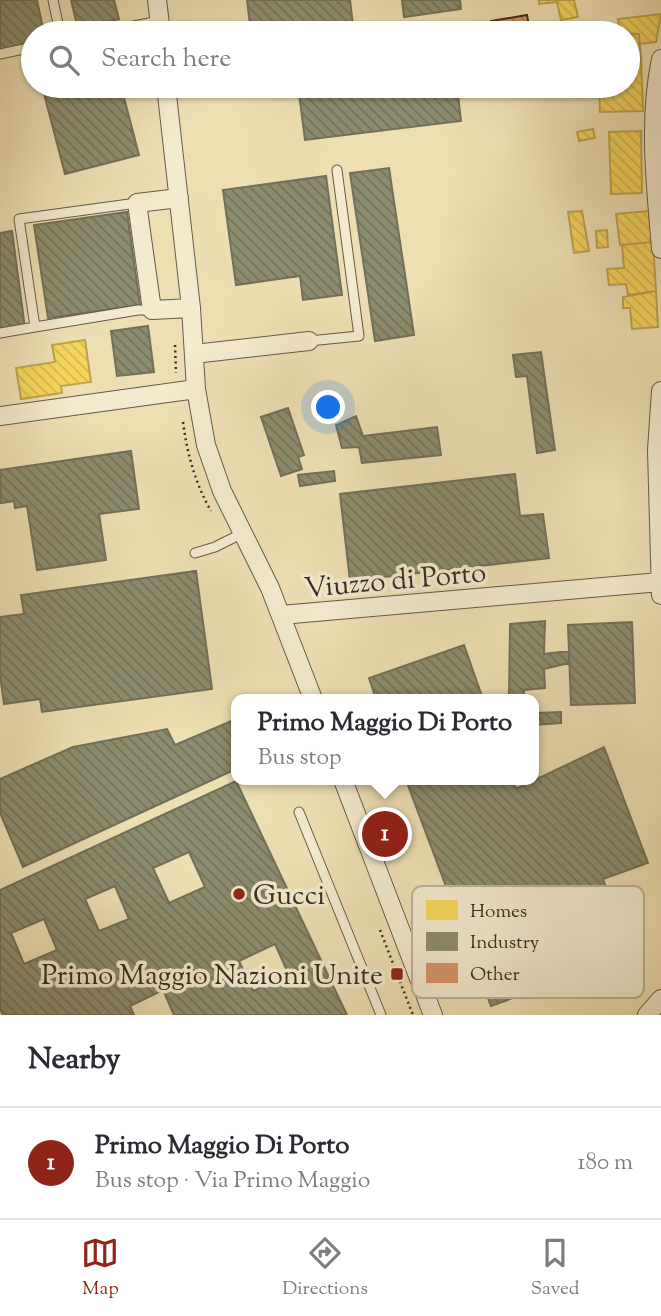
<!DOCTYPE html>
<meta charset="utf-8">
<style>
body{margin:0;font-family:"Sorts Mill Goudy",serif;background:#f7f7f7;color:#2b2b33}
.you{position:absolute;left:329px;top:408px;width:24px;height:24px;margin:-18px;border:5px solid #fff;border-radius:50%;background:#1a73e8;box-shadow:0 0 0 10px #1a73e833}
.badge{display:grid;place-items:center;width:46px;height:46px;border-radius:50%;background:#8f2418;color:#fff;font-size:23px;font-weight:700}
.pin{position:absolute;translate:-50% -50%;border:4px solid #fff;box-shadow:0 2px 7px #0006}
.popup{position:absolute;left:231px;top:694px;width:308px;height:91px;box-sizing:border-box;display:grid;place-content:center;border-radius:14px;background:#fff;filter:drop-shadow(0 2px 5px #0005);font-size:23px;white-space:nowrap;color:#7c7c81}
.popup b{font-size:26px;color:#2b2b33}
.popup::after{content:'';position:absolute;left:50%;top:100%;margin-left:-14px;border:14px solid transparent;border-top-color:#fff}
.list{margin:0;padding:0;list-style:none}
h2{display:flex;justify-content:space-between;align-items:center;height:91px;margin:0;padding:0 28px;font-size:30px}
h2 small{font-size:23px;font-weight:400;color:#7c7c81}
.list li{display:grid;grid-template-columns:46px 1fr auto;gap:21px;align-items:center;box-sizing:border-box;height:112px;padding:0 28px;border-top:2px solid #e1e1e2}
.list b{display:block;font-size:26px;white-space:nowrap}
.list p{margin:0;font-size:23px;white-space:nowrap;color:#7c7c81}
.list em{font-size:23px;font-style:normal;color:#7c7c81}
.icon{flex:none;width:38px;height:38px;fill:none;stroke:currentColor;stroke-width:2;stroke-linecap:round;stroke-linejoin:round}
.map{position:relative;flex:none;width:661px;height:1015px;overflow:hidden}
.search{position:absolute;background:#fff;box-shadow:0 2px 5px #0004;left:21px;right:21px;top:21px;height:77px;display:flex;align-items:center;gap:18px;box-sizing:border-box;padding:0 24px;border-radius:38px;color:#7c7c81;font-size:26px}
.sheet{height:203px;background:#fff}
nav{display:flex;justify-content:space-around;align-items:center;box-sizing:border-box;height:98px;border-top:2px solid #e1e1e2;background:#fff;font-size:19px;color:#7c7c81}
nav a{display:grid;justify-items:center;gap:4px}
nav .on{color:#8f2418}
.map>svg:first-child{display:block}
.homes{fill:url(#homes-back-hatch);stroke:#bda24b;stroke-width:2}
.industry{fill:url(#industry-back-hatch);stroke:#736f58;stroke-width:2;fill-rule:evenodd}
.building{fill:url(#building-back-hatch);stroke:#382c24;stroke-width:2}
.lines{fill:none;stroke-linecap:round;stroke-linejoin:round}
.lane-casing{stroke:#665948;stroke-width:11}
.street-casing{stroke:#665948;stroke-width:20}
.path{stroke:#382c24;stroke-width:2.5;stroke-dasharray:2 3.5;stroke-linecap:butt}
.lane{stroke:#f4eace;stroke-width:9}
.street{stroke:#f4eace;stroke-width:18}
.poi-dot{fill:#8f2418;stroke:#f4eace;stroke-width:2.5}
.labels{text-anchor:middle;stroke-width:7;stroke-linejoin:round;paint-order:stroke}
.street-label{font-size:28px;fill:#382c24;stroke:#f4eace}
.poi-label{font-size:28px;fill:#382c24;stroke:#f4eace;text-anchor:start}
.key{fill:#f4eace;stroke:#bcb19b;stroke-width:2}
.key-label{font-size:19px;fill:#382c24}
</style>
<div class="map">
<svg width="661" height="1015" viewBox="0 0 661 1015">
<defs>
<pattern id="homes-back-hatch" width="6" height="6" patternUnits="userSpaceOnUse" patternTransform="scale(1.75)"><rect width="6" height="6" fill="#f6d55c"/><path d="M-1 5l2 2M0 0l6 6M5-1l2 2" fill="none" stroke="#d4b750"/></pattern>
<pattern id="industry-back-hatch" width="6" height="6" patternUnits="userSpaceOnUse" patternTransform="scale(1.75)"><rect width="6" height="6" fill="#8c8c6e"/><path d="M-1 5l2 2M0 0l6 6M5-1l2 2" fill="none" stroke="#73735a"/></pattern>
<pattern id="building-back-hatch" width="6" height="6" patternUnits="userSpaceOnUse" patternTransform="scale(1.75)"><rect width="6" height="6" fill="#d79469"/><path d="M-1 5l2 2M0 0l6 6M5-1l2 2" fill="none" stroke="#af7956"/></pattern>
</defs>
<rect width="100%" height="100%" fill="#eedfb3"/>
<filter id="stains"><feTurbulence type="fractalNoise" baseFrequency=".00286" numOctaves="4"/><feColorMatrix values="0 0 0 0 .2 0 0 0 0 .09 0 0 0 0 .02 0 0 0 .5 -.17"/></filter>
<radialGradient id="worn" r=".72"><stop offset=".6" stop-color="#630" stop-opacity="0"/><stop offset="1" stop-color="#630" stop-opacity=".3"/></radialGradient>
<path class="homes" d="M539 0H574L578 17 561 20 557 2 539 4Z
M661 14 656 42 639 44V34L620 33 618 19Z
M639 34 641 59 628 60V35Z
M641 59 643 111 600 112 599 86H628V60Z
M593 129 595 138 579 141 577 132Z
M641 131 642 193 611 194 609 132Z
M582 211 589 251 574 253 568 212Z
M649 211 653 242 620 245 616 214Z
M607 230 608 247 597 248 596 231Z
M653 242 656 291 628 295 626 284 609 285 607 269 624 268 622 245Z
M656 291 658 327 632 329 630 308H623V297Z
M85 340 91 382 61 386 62 393 21 399 16 368 55 362 52 345Z"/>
<path class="industry" d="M0 0H37L44 33H33V43L0 50Z
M71 0H114L119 19 78 29Z
M247 0H350L354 33H251Z
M402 0H460L461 9 404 17Z
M42 86H121L139 155 65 174Z
M298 86H457L461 121 305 140Z
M389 168 414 335 375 341 350 173Z
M326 176 342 295 303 300 300 276 236 285 223 190Z
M127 212 140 305 48 318 34 225Z
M12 231 25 328 0 331V233Z
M148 326 154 372 117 376 111 331Z
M541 352 555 450 537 453 527 376 516 377 513 355Z
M288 408 304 455 298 457 302 469 281 476 261 417Z
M356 416 363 436 437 427 441 455 362 463 359 447 342 448 336 425Z
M131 451 139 509 99 514 106 560 37 570 27 506 15 508 14 501 1 503 0 470Z
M334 471 335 481 300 486 298 475Z
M515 474 520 516 543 514 549 558 350 581 340 494Z
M196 571 212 689 42 712 40 699 4 704 0 675V617L24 614 21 595Z
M545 621 544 654 569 651V663L544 669 545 688 524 690V699H509L510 624Z
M632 622 635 703 571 705 568 625Z
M464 645 483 699H376L369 678Z
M561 712V723L534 725V713Z
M236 719V769L23 867 0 813V779L73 747 167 729 175 745Z
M604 747 648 863 603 879 631 955 491 1006 406 780H512L516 789Z
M236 781 347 1015H174L163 990 130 1006 134 1015H3L0 1009V890ZM189 852 205 887 169 903 153 868ZM115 886 129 919 99 931 85 899ZM44 919 57 950 24 964 11 933ZM275 944 289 975 253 991 239 961Z"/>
<path class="building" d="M527 15 530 32 493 33 491 21Z"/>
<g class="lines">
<defs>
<path id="lane" d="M53 0 60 33
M99 33 159 21
M0 54 33 47
M137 203 19 219 35 327 138 310H152
M0 333 35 327
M309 341 359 336 337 170
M195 553 215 547 243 533
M299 812 381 1015"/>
<path id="street" d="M157 0 161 33
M661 59C648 121 656 186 661 249
M166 86 191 308 196 389 206 445 222 491 270 588 313 699
M179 198 137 203 152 310 191 308
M194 354 309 341
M661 391 657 450 661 595
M0 416 196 389
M281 615 660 582
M343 780 433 1015
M647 1015 661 999"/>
</defs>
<use href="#lane" class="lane-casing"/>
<use href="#street" class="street-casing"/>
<path class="path" d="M175 345 176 373
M183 422C187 453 195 483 211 511
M380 930 413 1015"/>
<use href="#lane" class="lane"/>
<use href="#street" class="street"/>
</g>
<g class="poi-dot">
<circle cx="239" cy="894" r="7"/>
<rect x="390" y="967" width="14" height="14" rx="3.5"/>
</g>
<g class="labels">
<g class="street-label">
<text transform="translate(395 579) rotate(-5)" y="10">Viuzzo di Porto</text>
</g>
<g class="poi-label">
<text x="253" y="904">Gucci</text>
<text x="383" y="984" text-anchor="end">Primo Maggio Nazioni Unite</text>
</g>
</g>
<rect x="412" y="886" width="232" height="112" rx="10" class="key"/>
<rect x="426" y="900" width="32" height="20" fill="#f6d55c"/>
<rect x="426" y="932" width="32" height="19" fill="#8c8c6e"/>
<rect x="426" y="963" width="32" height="20" fill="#d79469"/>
<g class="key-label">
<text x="470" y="917">Homes</text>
<text x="470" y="948">Industry</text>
<text x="470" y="980">Other</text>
</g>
<rect width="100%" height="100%" filter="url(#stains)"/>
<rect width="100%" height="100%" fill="url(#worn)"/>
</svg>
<div class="you"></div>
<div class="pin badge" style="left:385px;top:834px">1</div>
<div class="popup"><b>Primo Maggio Di Porto</b>Bus stop</div>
<div class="search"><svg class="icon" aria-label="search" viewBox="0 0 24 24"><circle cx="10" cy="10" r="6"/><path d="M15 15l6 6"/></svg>Search here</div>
</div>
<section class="sheet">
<h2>Nearby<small></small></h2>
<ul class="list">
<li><span class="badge">1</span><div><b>Primo Maggio Di Porto</b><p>Bus stop · Via Primo Maggio</p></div><em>180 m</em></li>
</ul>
</section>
<nav>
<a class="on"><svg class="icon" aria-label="map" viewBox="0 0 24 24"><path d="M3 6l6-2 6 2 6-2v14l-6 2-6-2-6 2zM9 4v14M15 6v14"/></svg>Map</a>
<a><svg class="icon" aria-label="directions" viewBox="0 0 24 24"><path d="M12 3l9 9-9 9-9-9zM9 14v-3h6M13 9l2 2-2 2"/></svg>Directions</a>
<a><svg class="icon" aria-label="saved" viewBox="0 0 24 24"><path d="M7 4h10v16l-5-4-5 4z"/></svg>Saved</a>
</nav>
